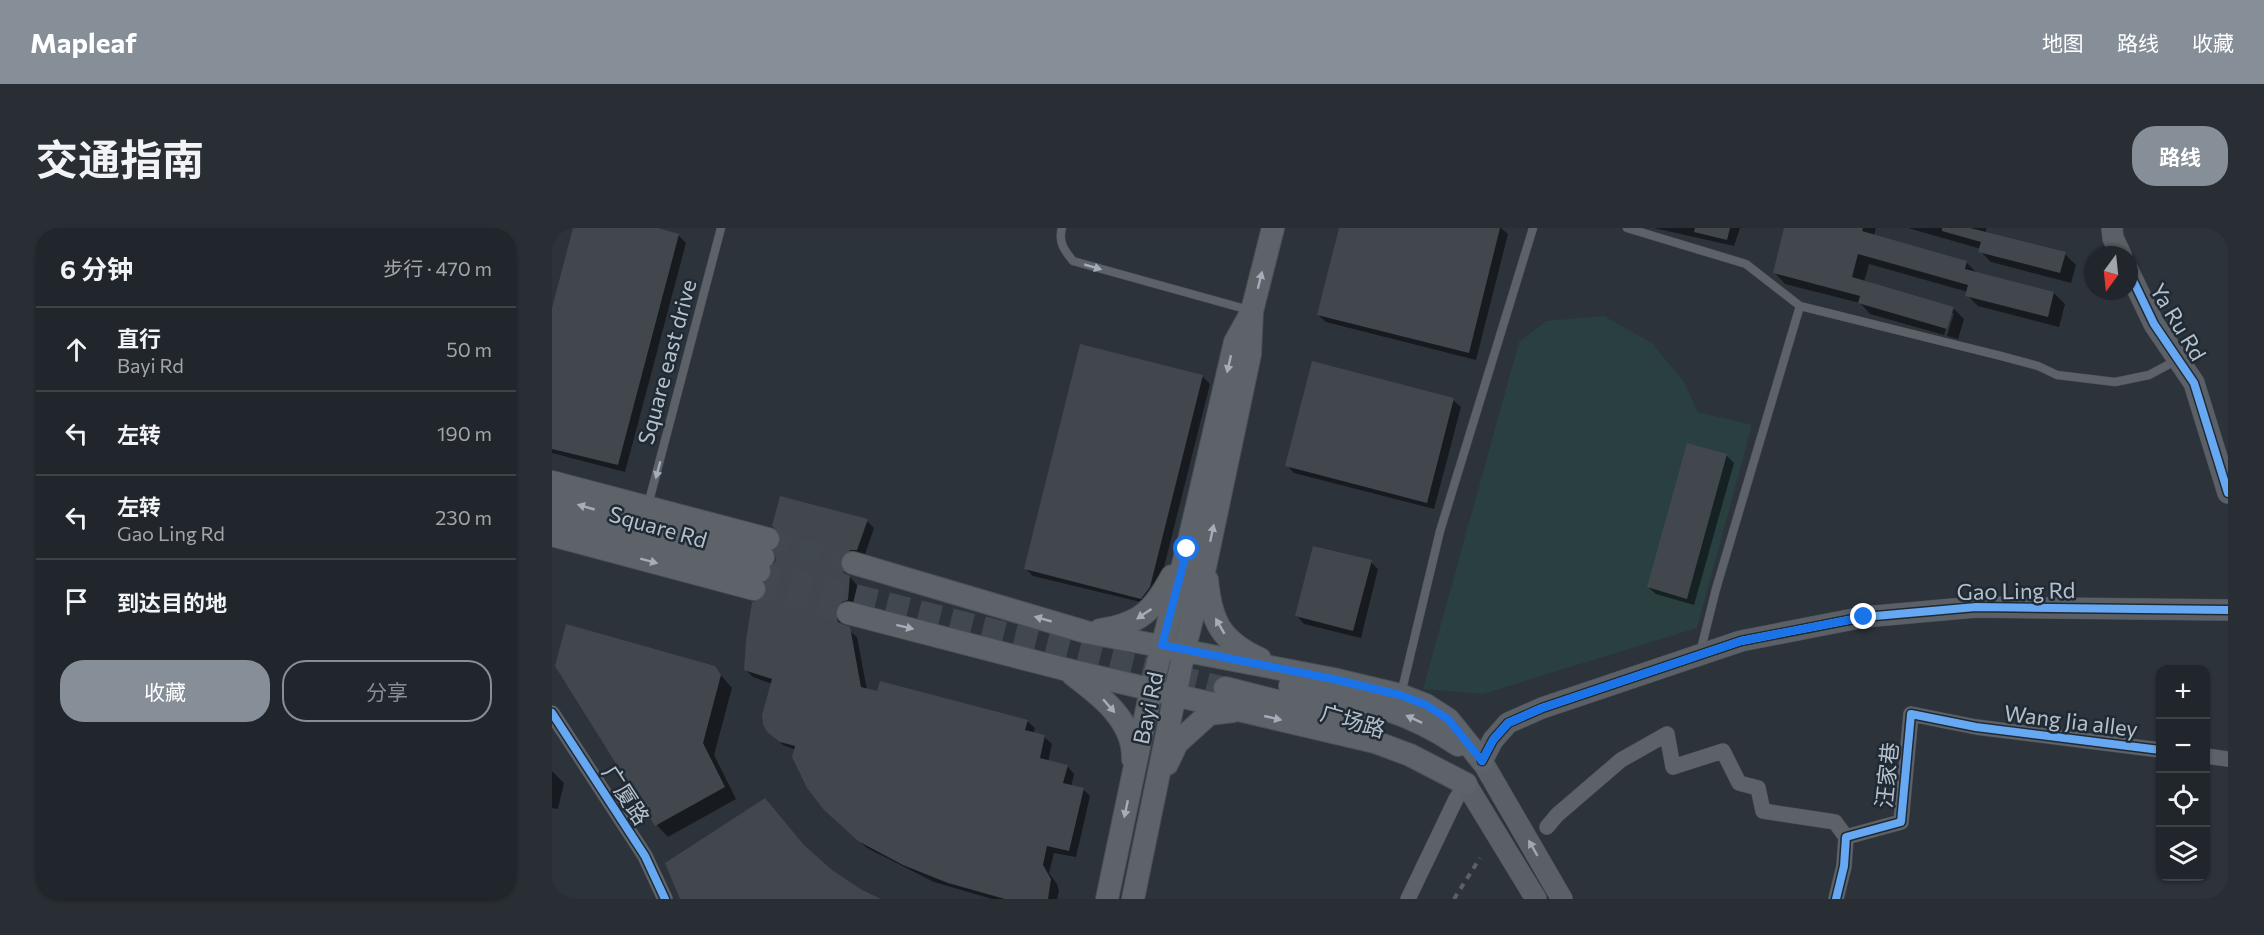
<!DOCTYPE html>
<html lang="zh">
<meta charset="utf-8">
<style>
body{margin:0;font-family:Commissioner,"Noto Sans SC",sans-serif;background:#292e34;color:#f1f3f6}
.controls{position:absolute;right:18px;bottom:18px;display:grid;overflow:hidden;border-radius:12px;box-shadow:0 2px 4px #0004}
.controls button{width:54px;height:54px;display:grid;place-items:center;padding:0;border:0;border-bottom:2px solid #3e4348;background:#21262c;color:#f1f3f6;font:30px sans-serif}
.compass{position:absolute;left:1532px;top:18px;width:54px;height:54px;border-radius:50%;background:#21262c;box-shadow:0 2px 4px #0004;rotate:195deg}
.stop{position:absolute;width:18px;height:18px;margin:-14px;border:4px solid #1a73e8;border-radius:50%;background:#fff}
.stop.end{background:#1a73e8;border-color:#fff;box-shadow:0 2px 6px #0008}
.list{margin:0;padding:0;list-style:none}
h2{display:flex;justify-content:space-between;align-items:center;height:78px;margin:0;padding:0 24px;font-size:26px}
h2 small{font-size:20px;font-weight:400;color:#a2a5a9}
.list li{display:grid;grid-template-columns:39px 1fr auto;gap:18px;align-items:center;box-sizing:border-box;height:84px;padding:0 24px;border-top:2px solid #3e4348}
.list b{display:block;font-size:22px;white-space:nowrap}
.list p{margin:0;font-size:20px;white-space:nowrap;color:#a2a5a9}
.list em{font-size:20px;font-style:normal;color:#a2a5a9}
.actions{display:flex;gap:12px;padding:18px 24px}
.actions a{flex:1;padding:14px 0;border:2px solid #868f98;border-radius:24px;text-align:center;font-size:21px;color:#868f98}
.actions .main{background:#868f98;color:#fff}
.icon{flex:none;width:33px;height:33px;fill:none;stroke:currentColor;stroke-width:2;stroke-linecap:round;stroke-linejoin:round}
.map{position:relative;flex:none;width:1676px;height:671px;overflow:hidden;border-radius:24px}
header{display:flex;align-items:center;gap:36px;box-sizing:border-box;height:84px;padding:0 30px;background:#868f98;color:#fff}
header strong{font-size:28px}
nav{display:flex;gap:33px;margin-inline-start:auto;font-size:21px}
.intro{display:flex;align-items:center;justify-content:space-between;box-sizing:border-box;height:144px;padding:0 36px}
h1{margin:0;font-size:42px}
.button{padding:15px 27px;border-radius:24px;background:#868f98;color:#fff;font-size:21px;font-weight:700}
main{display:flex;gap:36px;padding:0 36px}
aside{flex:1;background:#21262c;border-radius:24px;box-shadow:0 2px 4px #0004}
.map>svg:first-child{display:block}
.green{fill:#293f40}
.shadow{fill:#0007}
.building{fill:#41474d}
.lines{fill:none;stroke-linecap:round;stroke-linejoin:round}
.primary-tunnel{stroke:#414850;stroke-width:22;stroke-dasharray:22 11;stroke-linecap:butt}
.lane-casing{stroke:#4a4f55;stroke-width:9}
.street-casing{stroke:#4a4f55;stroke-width:16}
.secondary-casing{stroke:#4a4f55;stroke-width:22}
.primary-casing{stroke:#4a5057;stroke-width:24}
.lane{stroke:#5c6268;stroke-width:8}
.street{stroke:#5c6268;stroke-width:15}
.secondary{stroke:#5b6066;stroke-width:21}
.primary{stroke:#5e636a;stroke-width:22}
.rail{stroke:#5b6066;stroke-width:4;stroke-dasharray:6 6;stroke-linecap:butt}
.cycleway-casing{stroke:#1f2a35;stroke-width:11}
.cycleway{stroke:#66a8f1;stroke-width:8}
.oneway{fill:#a4adb7}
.oneway2{fill:#a4adb8}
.oneway3{fill:#9fa8b2}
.route{stroke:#1a73e8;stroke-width:8}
.labels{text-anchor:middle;stroke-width:5;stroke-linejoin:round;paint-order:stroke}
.street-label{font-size:22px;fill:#b6c0cb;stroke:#1f2a35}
</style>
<header>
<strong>Mapleaf</strong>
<nav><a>地图</a><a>路线</a><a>收藏</a></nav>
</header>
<div class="intro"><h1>交通指南</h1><a class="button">路线</a></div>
<main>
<aside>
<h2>6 分钟<small>步行 · 470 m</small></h2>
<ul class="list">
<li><svg class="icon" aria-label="ahead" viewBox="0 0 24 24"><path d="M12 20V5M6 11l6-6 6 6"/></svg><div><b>直行</b><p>Bayi Rd</p></div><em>50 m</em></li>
<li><svg class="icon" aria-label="left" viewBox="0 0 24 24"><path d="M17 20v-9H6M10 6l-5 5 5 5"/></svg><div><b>左转</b></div><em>190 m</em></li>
<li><svg class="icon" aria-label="left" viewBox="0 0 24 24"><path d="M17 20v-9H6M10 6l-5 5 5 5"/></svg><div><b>左转</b><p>Gao Ling Rd</p></div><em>230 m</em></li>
<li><svg class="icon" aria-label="arrive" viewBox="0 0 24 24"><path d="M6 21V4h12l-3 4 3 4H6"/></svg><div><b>到达目的地</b></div></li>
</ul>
<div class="actions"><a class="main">收藏</a><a>分享</a></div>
</aside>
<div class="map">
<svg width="1676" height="671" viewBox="0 0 1676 671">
<rect width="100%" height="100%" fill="#2c333a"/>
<path class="green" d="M1052 88 1100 115 1132 154 1146 184 1200 197 1145 400 931 466 871 461 967 114 994 93Z"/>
<path class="shadow" d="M23 0H100L126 7 134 15 73 244 0 225V86Z
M788 0H949L956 6 924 132 774 94 766 87Z
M1102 0H1188L1182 18Z
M1233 0H1324L1322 8 1414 34 1426 46 1502 65 1513 76 1507 99 1426 78 1415 67 1416 64 1317 36 1312 54 1401 80 1412 91 1406 111 1395 108 1402 85H1398L1392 107 1318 86 1308 75 1233 56 1222 44Z
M1356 0H1434V5L1513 26 1524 37 1519 55 1439 34 1428 23 1429 21Z
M650 148 658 156 605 367 597 376 481 348 474 341Z
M901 172 909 179 882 281 742 245 735 237Z
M1174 227 1182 235 1142 377 1104 366 1096 359Z
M315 293 322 300 312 329 295 338V346L305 357 303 379 290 390 292 398 305 409 315 462 475 493 483 500 481 506 492 509 500 516 496 534 515 538 522 546 519 559 531 561 538 568 524 629 502 625 497 645 505 656 507 663 505 671H440L382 654 315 620 281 590 244 522 231 517 223 509 220 456 201 449 194 442 212 372Z
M819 334 826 341 809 410 752 396 745 388Z
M163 440 180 460 162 527 184 571 116 609 105 597Z
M0 543 12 555 6 581 0 580Z"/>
<path class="building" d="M21 0H106L127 6 66 237 0 221V80Z
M787 0H948L917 125 765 87Z
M1143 0H1178L1175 12 1142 4Z
M1232 0H1311L1310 3 1415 33 1413 41 1502 64 1496 89 1413 68 1416 57 1306 26 1300 49 1402 79 1395 101 1306 75 1308 68 1221 45Z
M1390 0H1418L1514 24 1508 45 1426 24 1429 14 1390 3Z
M528 116 651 147 598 359 589 371 472 341Z
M760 133 902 170 875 275 733 238Z
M1135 215 1175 226 1135 371 1095 359Z
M228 268 316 291 305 322H297L288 331V338L291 344 298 348 296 372 287 375 283 382 286 394 298 399 309 459 325 463 328 453 476 492 473 502 493 507 488 530 516 537 511 555 532 560 517 623 495 618 491 637 499 651 496 671H453L396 655 351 637 306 613 272 582 255 560 240 529 243 518 228 514 215 504 211 496 210 487 220 451 192 442 194 412 200 374 211 371 215 365 213 354 220 347V339L224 332 222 322 229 314V307L220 298Z
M761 318 820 332 801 403 743 388Z
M14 396 163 438 169 447 151 515 173 559 103 598 3 438Z
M213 570 252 617 280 642 310 662 329 671H128L113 635Z"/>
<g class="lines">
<path class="primary-tunnel" d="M216 311 301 335
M207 343 673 460
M202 361 296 385"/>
<defs>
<path id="lane" d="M510 0C506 14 512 22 521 33L697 82
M1075 0 1194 36 1248 78 1164 361 1148 425
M1248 78 1449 128 1486 138 1505 147 1563 154 1597 147 1625 132
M96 277 169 0
M849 466 888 303 981 0"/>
<path id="street" d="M0 485 93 628 113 671
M1654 528 1676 531
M995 599 1005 587 1069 532 1115 506 1121 539 1171 523 1187 555 1206 560 1211 583 1283 594 1294 609
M856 671 904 571 914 556
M1284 671 1292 638 1294 609 1349 594 1359 486 1424 499 1608 522"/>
<path id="secondary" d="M1560 0 1561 10 1569 27
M1577 44 1602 96 1642 155 1676 265
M914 556 984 671
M1010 671 930 533 941 512 956 495 990 480 1189 413 1312 389 1424 379 1676 382"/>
<path id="primary" d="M0 254 216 311
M0 270 211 329
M0 291 207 343
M0 307 202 361
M301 335 534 404 781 451 848 467 874 477 896 491 930 533
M655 352C659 394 669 413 708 431
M296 385 512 441 823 514 858 527 914 556
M548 402C588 396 601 383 620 348
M521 447C549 468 582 493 581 531
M738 458C800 471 853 480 906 517
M673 460 808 494
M615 536 625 515 657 486 681 483
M555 671 599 462 635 321 683 114 698 87
M581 671 632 423 653 339 698 126 700 83 721 0"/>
</defs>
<use href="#lane" class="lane-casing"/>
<use href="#street" class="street-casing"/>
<use href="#secondary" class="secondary-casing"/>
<use href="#primary" class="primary-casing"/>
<use href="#lane" class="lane"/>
<use href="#street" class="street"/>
<use href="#secondary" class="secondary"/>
<use href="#primary" class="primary"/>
<path class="rail" d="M902 671 928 630"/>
<defs>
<path id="cycleway" d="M1577 44 1602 96 1642 155 1676 265
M0 485 93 628 113 671
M930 533 941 512 956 495 990 480 1189 413 1312 389 1424 379 1676 382
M1284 671 1292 638 1294 609 1349 594 1359 486 1424 499 1608 522"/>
</defs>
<use href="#cycleway" class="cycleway-casing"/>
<use href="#cycleway" class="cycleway"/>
</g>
<defs><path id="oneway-solid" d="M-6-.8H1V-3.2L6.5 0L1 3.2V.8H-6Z" transform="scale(1.5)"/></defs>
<g class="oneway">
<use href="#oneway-solid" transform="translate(541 39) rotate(16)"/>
<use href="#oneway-solid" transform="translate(106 242) rotate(105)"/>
</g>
<g class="oneway2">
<use href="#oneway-solid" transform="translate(708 52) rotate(-76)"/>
<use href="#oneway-solid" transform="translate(677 136) rotate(103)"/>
<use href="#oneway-solid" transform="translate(34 279) rotate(-164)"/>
<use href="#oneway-solid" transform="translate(660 305) rotate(-78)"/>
<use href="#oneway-solid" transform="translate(97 333) rotate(15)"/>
<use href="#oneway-solid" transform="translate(592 386) rotate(146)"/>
<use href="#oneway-solid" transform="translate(491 391) rotate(-164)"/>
<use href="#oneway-solid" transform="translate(668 398) rotate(-120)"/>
<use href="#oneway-solid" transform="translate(353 399) rotate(14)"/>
<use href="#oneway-solid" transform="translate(557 478) rotate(49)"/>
<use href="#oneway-solid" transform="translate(721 490) rotate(13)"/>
<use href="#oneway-solid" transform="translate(862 491) rotate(-155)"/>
<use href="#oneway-solid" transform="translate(574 581) rotate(102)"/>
</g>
<use class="oneway3" href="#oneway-solid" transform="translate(981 620) rotate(-120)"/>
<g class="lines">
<path class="route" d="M635 321 610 417 781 451 848 467 874 477 896 491 930 533 941 512 956 495 990 480 1189 413 1312 389"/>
</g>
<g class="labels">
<g class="street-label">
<text transform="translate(1626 94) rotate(59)" y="8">Ya Ru Rd</text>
<text transform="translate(115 134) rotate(-75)" y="8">Square east drive</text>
<text transform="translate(106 299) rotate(16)" y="8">Square Rd</text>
<text transform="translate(1464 363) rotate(-1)" y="8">Gao Ling Rd</text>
<text transform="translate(596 480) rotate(-78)" y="8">Bayi Rd</text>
<text transform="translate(801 493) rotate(16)" y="8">广场路</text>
<text transform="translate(1519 493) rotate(7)" y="8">Wang Jia alley</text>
<text transform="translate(1335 547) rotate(-84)" y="8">汪家巷</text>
<text transform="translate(74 567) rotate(57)" y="8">广厦路</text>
</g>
</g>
</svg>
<div class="controls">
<button>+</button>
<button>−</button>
<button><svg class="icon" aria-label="locate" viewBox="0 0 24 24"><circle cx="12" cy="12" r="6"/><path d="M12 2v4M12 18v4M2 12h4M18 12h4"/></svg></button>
<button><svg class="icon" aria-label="layers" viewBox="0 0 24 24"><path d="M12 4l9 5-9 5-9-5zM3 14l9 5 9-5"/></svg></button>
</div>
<svg class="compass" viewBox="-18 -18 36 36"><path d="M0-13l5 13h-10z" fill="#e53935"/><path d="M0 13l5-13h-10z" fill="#a2a5a9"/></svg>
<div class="stop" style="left:635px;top:321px"></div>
<div class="stop end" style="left:1312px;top:389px"></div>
</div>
</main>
